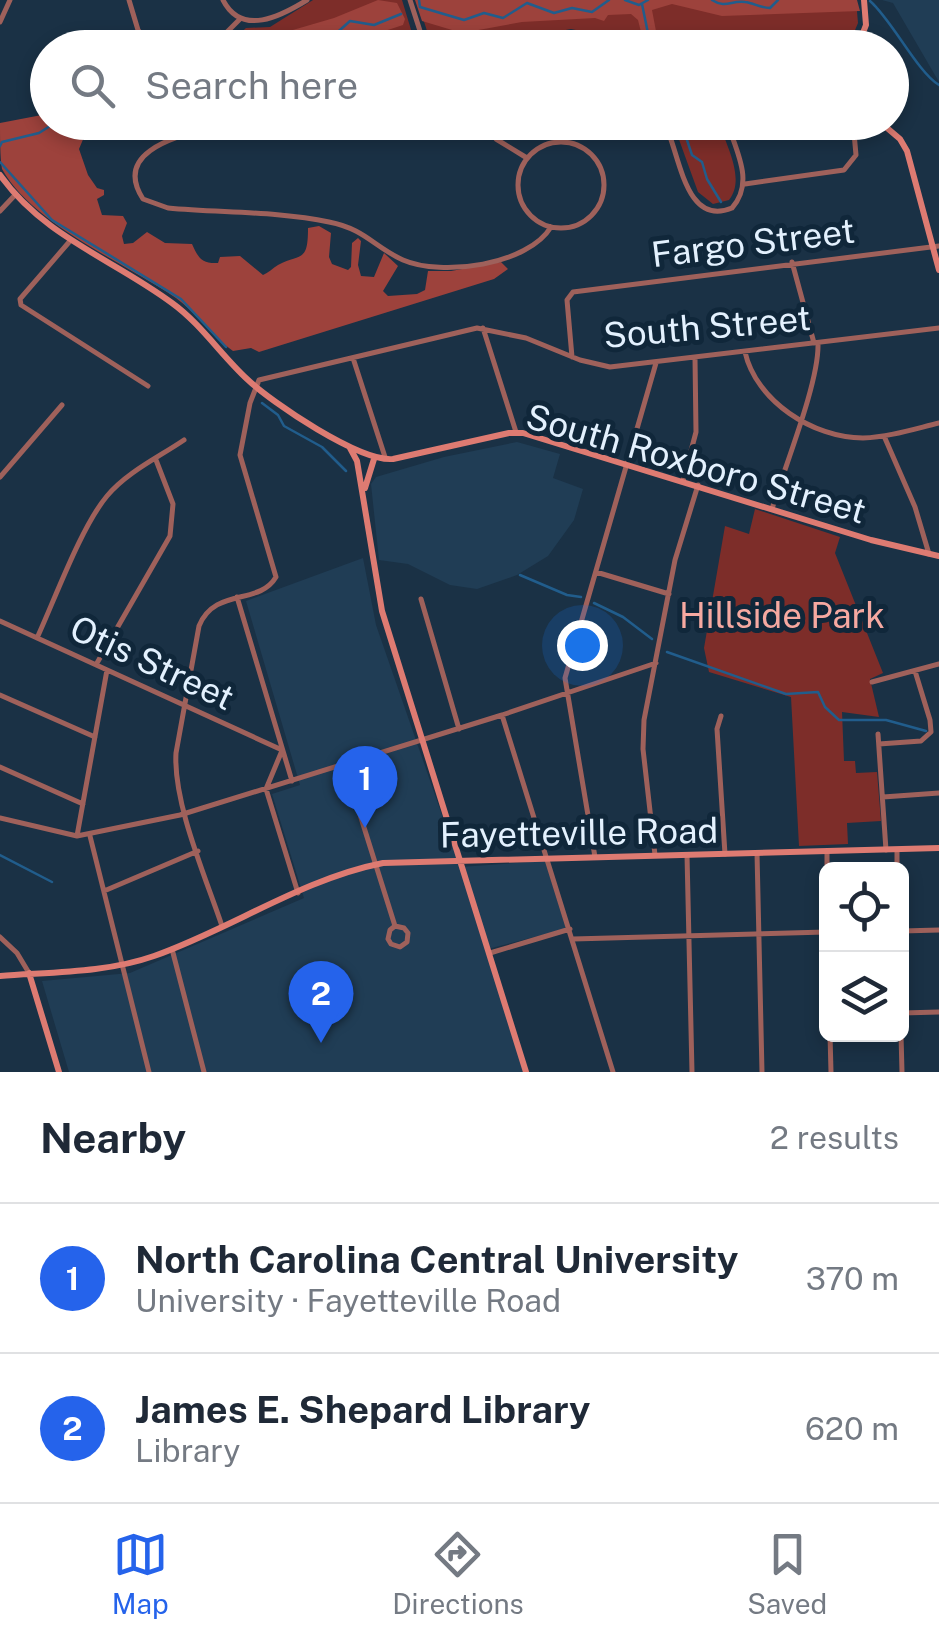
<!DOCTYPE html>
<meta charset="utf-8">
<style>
body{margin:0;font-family:"Public Sans",sans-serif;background:#f6f6f7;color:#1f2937}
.controls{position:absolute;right:30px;bottom:30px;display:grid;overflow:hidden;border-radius:15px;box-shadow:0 5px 15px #0003}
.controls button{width:90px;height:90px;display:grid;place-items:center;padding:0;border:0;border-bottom:2px solid #e0e1e3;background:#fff;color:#1f2937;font:50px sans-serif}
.you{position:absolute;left:582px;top:645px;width:35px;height:35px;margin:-25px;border:8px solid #fff;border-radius:50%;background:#1a73e8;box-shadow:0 0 0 15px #1a73e833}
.badge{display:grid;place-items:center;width:65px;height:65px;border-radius:50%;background:#2563eb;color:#fff;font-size:32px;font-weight:700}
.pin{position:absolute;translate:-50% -82px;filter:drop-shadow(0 2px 5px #0008)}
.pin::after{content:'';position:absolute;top:52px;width:35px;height:30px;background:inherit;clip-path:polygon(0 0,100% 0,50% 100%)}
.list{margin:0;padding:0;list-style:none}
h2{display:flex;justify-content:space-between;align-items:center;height:130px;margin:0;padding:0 40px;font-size:42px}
h2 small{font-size:32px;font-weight:400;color:#747a83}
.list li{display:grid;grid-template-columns:65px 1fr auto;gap:30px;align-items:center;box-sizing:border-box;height:150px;padding:0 40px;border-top:2px solid #e0e1e3}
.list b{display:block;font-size:38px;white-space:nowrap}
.list p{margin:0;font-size:32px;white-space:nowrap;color:#747a83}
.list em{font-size:32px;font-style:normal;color:#747a83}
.icon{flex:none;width:55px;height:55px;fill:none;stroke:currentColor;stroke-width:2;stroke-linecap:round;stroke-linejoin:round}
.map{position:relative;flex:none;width:939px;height:1072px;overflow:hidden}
.search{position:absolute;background:#fff;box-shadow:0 5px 15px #0003;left:30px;right:30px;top:30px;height:110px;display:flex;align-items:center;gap:25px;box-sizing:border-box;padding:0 35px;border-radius:55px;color:#747a83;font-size:38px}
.sheet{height:430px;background:#fff}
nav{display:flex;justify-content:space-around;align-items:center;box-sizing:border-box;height:140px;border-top:2px solid #e0e1e3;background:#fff;font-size:28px;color:#747a83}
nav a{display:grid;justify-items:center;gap:5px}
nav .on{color:#2563eb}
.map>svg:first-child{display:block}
.built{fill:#203d55}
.green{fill:#7d2d29}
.forest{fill:#9d423c}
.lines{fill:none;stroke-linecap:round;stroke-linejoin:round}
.stream{stroke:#215d8c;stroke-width:2.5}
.street{stroke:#9f615b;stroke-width:5}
.secondary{stroke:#de7b72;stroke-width:6}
.labels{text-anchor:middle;stroke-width:10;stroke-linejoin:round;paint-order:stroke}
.street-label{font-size:35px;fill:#e3f1fe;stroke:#10273a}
.park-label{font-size:35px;fill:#f6a9a1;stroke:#10273a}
</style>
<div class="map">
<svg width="939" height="1072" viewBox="0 0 939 1072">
<rect width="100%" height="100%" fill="#1a3145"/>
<path class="built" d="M882 0H939V82L893 3Z
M517 442 560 454 553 478 583 489 574 520 548 556 517 575 477 589 450 585 408 564 379 560 371 484 376 477 444 457Z
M363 558 376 625 460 867 545 861 566 929 488 949 527 1072H69L42 981 130 973 304 898 272 794 300 785 246 601Z"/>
<path class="green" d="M313 0H402L412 33 383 47 223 48 246 28 270 27Z
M417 0H856L858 23 848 47H809L791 40 771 38 732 40 716 47H613L595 34 571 29 472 47 443 48 428 34Z
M673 123H719C726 145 746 179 729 200L713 204 698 192Z
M755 509 840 537 835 553 883 673 870 679 879 717 842 712 844 761H855L856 773 877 772 881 821 847 823 848 844 799 846 791 697 709 672 704 648 725 526 749 534Z"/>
<path class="forest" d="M378 0 397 3 405 19 403 25 336 47H247L262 39 334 18Z
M415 0H857L860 11 722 16 672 4 652 10 659 47 645 48 638 20 631 14 608 15 604 21 595 18 522 22 462 33 422 21Z
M47 114 48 122 90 123 79 149 88 175 97 188 104 190V195L97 199 102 215 123 216 127 223 122 236 124 244 133 243 147 232 165 243 192 244C198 257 201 264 218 263L220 257 240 256 263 275C268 273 273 268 278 265 301 253 308 263 308 228L319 226 331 233 329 257 332 264 348 270 351 267 352 243 358 238 361 241 358 265 361 276 374 277 384 253 398 266 383 291 388 296 417 294 425 290 428 271H451L501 262 508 269 494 279 259 352 251 348 233 351C211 336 197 313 176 298 125 263 32 224 2 169 0 157 0 136 0 123Z"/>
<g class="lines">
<path class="stream" d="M419 0 420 7 464 20 484 13 503 18 527 3 554 13 572 8 592 12 609 0
M625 0 639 5 648 0
M712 0C726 9 731 0 745 2 754 3 760 8 770 8L778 0
M870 1C892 20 918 73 939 85
M642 4 651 48
M293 48 306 37 331 38 350 21 374 25 401 14
M48 115V119
M681 122 692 155 702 162 707 179 721 202
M0 146 2 142 39 133 50 126 48 122
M0 162 52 220 181 299 226 347
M262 403 278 415 284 426 322 447 346 471
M520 575 567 595 581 597
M594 603 623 617 652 639
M667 652 786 694 818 692 825 707 839 720H886L926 731
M0 855 52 882"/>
<path class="street" d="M129 0 138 30 152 48
M223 0C242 37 281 16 307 0
M410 0 421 34 429 48
M0 22 10 0
M211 48 240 19
M396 48 421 34
M515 48 583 38 603 48
M736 48H793
M227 122C192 134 109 146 143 199L168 208C221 213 277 211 329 222 365 229 374 247 403 260 442 277 528 265 551 227
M482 122 496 139 527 158
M664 122C680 152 684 228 732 208 755 182 736 151 727 122
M518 185a43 43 0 1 1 86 0a43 43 0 1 1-86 0Z
M745 184 844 170 856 155 853 122
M0 211 15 195
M70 241 20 299 21 305 148 386
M792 262 814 343
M483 328 516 432
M745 352C756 401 813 438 863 438 889 437 914 429 939 423
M572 357 567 300 573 292 939 246
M353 358 385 457
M884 436 915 507 929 554
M0 477 62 405
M683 481 696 432 695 358
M772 509C784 468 819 383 818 344
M596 572 669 594
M237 597 292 781
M421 599 459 729
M0 621 282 750
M37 638C55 599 81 527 107 496 127 472 159 457 184 440
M97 663 170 536 173 504 156 460
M872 682 939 664
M0 695 95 737
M502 715 613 1072
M721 716 717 729 725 854
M878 734 886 850
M879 744 921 741 931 732 930 720 915 671
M281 753 266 789 298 893
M0 767 83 804
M346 770 395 926 404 928 408 933 407 942 400 947 391 944 388 939 390 930 395 926
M883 797 939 793
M0 818 77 836 180 815 502 715 656 663
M77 836 107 670
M90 836 149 1072
M897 850V869
M827 852V869
M757 853 762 1072
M655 855 643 749 644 720 675 560 698 485
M687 855 692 1072
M595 857 565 678 656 363
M104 891 198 851
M222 926C206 878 173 803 176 753L199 626C215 587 259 606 276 577L240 455 250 403 259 380 477 328 526 338 580 360 610 367 939 328
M902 931 939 930
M0 937 17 953 29 973
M573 939 826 932
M172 949 204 1072
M490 953 570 929
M902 1013 939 1012
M830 1034 831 1072
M901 1034 902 1072"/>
<path class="secondary" d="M857 48 866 25 864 0
M880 122 900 139 907 151 939 270
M0 175C44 237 113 259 172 303 201 324 221 355 247 379 272 403 360 462 393 459L509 433H523L871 540 939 556
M350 448 357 461 382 611 526 1072
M365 488 374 459
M29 973 59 1072
M0 976C50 972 106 973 154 956 231 929 302 879 383 863L939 848"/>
</g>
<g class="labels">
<g class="street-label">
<text transform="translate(753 243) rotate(-7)" y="12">Fargo Street</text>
<text transform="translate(707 327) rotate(-5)" y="12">South Street</text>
<text transform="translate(696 464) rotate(16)" y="12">South Roxboro Street</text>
<text transform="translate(152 663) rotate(25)" y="12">Otis Street</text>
<text transform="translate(579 833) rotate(-1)" y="12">Fayetteville Road</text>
</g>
<g class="park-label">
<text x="782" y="628">Hillside Park</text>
</g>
</g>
</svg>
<div class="controls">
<button><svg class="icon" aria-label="locate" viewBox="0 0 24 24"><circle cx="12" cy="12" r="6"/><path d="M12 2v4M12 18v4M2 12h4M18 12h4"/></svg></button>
<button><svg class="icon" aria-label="layers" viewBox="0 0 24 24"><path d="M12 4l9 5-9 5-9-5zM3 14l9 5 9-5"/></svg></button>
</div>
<div class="you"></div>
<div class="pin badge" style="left:365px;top:828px">1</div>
<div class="pin badge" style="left:321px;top:1043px">2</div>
<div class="search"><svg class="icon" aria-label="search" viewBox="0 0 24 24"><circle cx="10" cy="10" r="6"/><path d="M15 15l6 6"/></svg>Search here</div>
</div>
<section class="sheet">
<h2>Nearby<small>2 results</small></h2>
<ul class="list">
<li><span class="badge">1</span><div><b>North Carolina Central University</b><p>University · Fayetteville Road</p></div><em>370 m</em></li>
<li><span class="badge">2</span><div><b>James E. Shepard Library</b><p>Library</p></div><em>620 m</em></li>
</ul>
</section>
<nav>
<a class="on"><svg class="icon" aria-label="map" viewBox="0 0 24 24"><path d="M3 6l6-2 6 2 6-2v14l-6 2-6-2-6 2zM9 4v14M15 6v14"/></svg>Map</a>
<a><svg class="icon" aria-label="directions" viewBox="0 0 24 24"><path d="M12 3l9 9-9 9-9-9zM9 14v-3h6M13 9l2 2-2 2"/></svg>Directions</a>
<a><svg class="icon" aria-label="saved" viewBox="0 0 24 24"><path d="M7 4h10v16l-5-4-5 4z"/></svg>Saved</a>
</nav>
